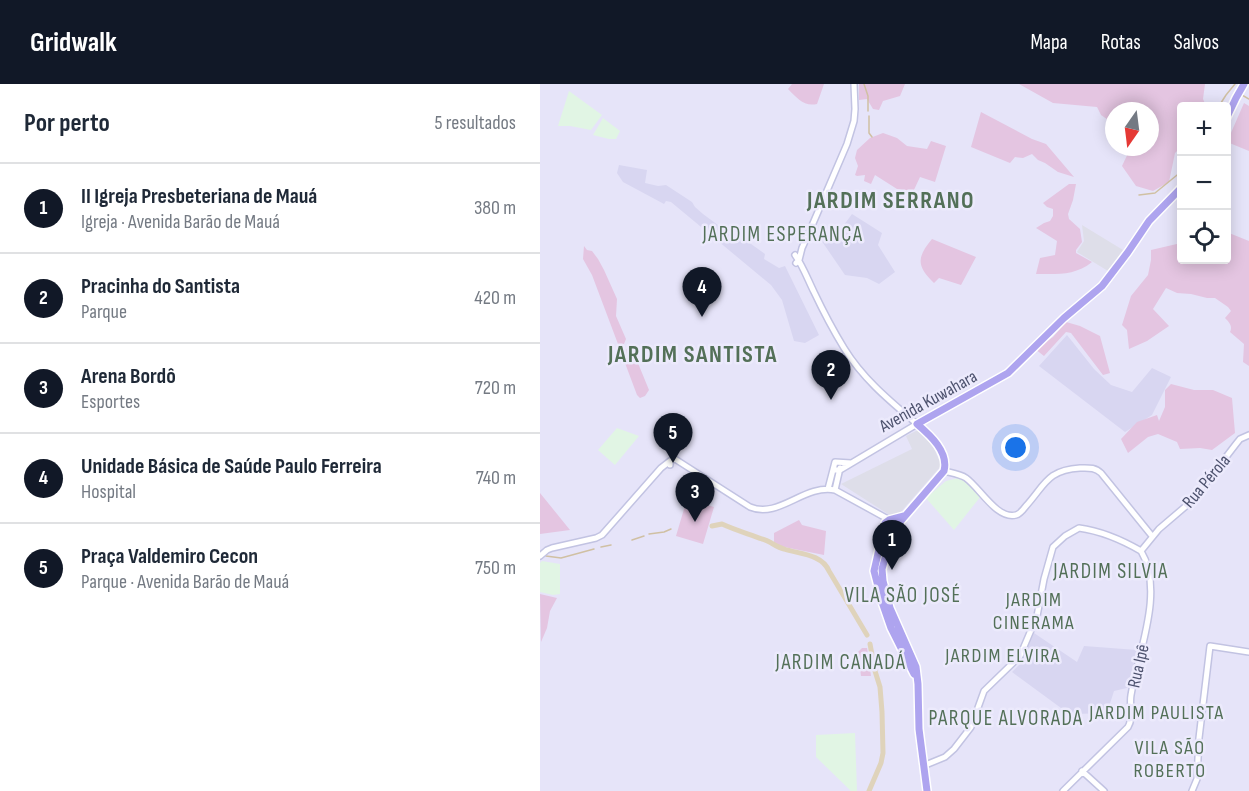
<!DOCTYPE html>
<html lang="pt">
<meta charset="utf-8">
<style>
body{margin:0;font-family:"Sofia Sans Condensed",sans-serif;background:#f6f6f7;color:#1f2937}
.controls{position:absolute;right:18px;top:18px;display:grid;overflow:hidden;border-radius:6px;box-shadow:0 3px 15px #0003}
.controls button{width:54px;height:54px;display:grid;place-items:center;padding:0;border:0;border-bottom:2px solid #e0e1e3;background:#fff;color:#1f2937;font:30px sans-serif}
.compass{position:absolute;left:565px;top:18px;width:54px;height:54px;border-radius:50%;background:#fff;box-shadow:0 3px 15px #0003;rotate:194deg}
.you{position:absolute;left:476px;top:364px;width:21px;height:21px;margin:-15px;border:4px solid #fff;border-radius:50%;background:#1a73e8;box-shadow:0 0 0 9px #1a73e833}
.badge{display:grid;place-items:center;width:39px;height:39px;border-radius:50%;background:#111827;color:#fff;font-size:20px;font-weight:700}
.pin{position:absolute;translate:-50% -50px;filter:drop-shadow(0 2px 3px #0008)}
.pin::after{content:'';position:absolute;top:32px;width:21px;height:18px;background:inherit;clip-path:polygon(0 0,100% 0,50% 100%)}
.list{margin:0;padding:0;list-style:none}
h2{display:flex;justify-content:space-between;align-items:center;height:78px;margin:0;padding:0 24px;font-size:26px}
h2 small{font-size:20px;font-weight:400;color:#747a83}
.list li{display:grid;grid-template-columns:39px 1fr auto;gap:18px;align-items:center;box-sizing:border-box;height:90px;padding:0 24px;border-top:2px solid #e0e1e3}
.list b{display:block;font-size:22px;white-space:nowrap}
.list p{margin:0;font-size:20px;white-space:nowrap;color:#747a83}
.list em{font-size:20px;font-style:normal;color:#747a83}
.icon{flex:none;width:33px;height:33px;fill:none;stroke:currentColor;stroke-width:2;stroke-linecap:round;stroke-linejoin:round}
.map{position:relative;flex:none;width:709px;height:707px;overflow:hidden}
header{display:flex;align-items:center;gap:36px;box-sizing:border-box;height:84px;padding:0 30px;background:#111827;color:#fff}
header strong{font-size:28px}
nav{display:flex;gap:33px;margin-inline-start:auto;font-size:21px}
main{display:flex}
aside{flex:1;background:#fff}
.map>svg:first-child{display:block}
.residential{fill:#d8d6f1}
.industrial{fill:#dedee9}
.education{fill:#e1f5e4}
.green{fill:#e4c5e1}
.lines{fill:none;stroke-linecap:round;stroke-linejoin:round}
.stream{stroke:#d0c0a3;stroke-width:1.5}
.river{stroke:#dfd3bb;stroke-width:5}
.secondary-casing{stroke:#c2c3e2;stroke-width:8}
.primary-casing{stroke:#fff;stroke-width:10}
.secondary{stroke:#fff;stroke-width:5}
.primary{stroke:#aea4ef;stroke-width:7}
.labels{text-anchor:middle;stroke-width:5;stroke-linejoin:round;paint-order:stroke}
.street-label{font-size:18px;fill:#4d526e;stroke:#eceafc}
.neighbourhood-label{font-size:20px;letter-spacing:1.5px;fill:#537058;stroke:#eceafc}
.quarter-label{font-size:21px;letter-spacing:1.5px;fill:#537058;stroke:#eceafc}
.district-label{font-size:24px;font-weight:bold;letter-spacing:1.5px;fill:#537058;stroke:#eceafc}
</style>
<header>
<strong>Gridwalk</strong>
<nav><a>Mapa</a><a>Rotas</a><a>Salvos</a></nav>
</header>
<main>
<aside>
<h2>Por perto<small>5 resultados</small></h2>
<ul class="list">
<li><span class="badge">1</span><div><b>II Igreja Presbeteriana de Mauá</b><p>Igreja · Avenida Barão de Mauá</p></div><em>380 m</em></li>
<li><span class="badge">2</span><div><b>Pracinha do Santista</b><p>Parque</p></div><em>420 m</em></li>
<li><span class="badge">3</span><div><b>Arena Bordô</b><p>Esportes</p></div><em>720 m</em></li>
<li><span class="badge">4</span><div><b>Unidade Básica de Saúde Paulo Ferreira</b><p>Hospital</p></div><em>740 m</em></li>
<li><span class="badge">5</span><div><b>Praça Valdemiro Cecon</b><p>Parque · Avenida Barão de Mauá</p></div><em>750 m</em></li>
</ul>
</aside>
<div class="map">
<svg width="709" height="707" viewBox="0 0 709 707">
<rect width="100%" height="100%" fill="#e6e4f9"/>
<path class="residential" d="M79 81 107 86 105 99 118 102 126 101 152 118 155 123 163 130 198 156 204 155 225 170 224 175 239 184 245 182 279 251 265 259 254 257 242 216 231 201 131 118 126 117 124 120 83 98 77 89Z
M312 130 342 149 338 161 355 188 339 200 327 194 305 191 281 156 287 152 295 153Z
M527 251 554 285 571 301 592 308 612 284 631 293 612 331 585 348 499 282Z
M494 549 537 578 544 562 597 566 596 583 591 603 574 607 567 629 535 630 521 624 472 588 480 580Z"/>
<path class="industrial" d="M542 141 583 166 568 187 537 168 544 157Z
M378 346 393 362 400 378V383L359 430 354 432 348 430 301 400 372 365 366 352Z"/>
<path class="education" d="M29 7 62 31 51 46 30 42H18Z
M63 34 80 47 76 55H69L53 51Z
M77 344 99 352 75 381 58 366Z
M418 394 422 395 426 397 441 412 414 446 386 414 406 397Z
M2 477 20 480V510L13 511 0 508V479Z
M315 649 317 707H311L276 673V651Z"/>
<path class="green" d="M252 0H284L277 20C264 23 257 14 248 5Z
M319 0H365L360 12 343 17 339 26 333 25 327 15 319 16Z
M479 0H665L663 15 666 22H642L641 63 635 69 629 98 613 107 596 102 582 82 590 65 589 63H610V27H574V40L561 31 557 23 513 19Z
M704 19 709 22V67L687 58Z
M441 28 492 55 506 60 534 93 518 88 505 79 498 76 492 70 483 74 475 73 470 79 431 63Z
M343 49 357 54 367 62 387 65 391 57 406 62 395 98 380 93 373 108 357 105 335 91 331 100 324 97 325 91 317 92 315 91 318 82 315 74 317 66 330 54Z
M529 100H536L533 116 528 130 529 135 540 145 542 158 536 166V169L552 178C535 192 516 190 496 190L500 174 515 171 517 157 496 144 504 139 510 137 513 132V125L507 123 503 119Z
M687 146 689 149 709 157V282L703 278 704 260 690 248C693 242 689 238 685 234L691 227 688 223 675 214H667L651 210 637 209 626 204 613 225 629 242 607 257 589 265 587 246 582 241 591 212 608 191 611 176V166L641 159 642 176H686Z
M392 155 436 173 421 201 399 194 394 199C376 182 377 173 392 155Z
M44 162 47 166 52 167 58 175 64 186 77 215 76 232 86 255 84 260H78L52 191 43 175Z
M526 238 540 242 560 252 570 289 563 291 531 249 526 248 504 272 495 265 513 253Z
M87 265 93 267 109 306 105 312 100 314 97 311 82 271 83 267Z
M631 300 654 306H673L692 314 695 349 672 366 660 364 640 365 637 358 618 350 608 353 588 369 581 355 597 338 617 331 619 337 625 323V306Z
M0 409 30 446 0 450Z
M147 415 174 423 163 460 136 452Z
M259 436 262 441 286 447 284 471 234 461V449Z
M0 510 17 514 10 527 7 544 1 558Z
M322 564H327L331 592H321L318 568Z"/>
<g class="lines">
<path class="stream" d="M324 0 328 12V27
M702 11 709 15
M679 22 686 11 695 0
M329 32V49L332 53
M599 111 615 109 642 87
M109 450 124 448 131 445
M92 456 104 452
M61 463 71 461
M6 472 21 474 54 465"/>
<path class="river" d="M172 442 182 440C195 446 209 450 222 455 230 457 236 463 244 465 259 470 282 470 289 487L327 551
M329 707 341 679 343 669 342 628 340 603 335 587 330 560"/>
<defs>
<path id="secondary" d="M255 171C263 182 268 196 274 208 283 227 293 246 304 264 323 295 350 317 377 340L300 386H293
M256 179 259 176 262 164 271 144 307 60 314 37 315 25 314 0
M130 381V377L135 375 210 423C239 435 264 400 295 406L346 434 351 438 353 446
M404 387C412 389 420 390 426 394 440 404 457 436 476 431 480 430 483 426 486 422 505 401 507 386 540 384 548 384 555 383 561 389L612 452
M288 405 295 378 311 379
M295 406 300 384
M601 467 619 445 653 416 696 360 700 355 709 351
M0 472 7 466 12 464 56 454 62 451 121 384 130 377
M383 682 405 673 414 665 431 643 444 607 480 572 497 532 504 495 513 463 525 452 539 444C561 447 582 456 601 467
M542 687 564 707
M523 707 588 643C594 633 589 622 591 611 598 569 625 507 601 467
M652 707 657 695 659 654 670 562 709 568"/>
<path id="primary" d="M686 35 696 14 704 0
M364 432 349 436 345 439 334 487 342 518 351 544 374 590
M387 707 379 645 378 600 376 583 350 524 343 497 342 485 353 446 404 387C409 368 390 351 377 340L468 289 524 234 562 202 588 168 609 137 642 103"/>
</defs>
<use href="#secondary" class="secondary-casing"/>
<use href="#primary" class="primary-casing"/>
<use href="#secondary" class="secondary"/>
<use href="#primary" class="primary"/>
</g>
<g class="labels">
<g class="street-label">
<text transform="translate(388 317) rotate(-29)" y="6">Avenida Kuwahara</text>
<text transform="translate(666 397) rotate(-50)" y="6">Rua Pérola</text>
<text transform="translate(598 582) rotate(-77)" y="6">Rua Ipê</text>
</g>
<g class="neighbourhood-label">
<text x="494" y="522">JARDIM<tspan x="494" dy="23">CINERAMA</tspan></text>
<text x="463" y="578">JARDIM ELVIRA</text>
<text x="617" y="635">JARDIM PAULISTA</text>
<text x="630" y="670">VILA SÃO<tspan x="630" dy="23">ROBERTO</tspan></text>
</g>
<g class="quarter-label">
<text x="243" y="157">JARDIM ESPERANÇA</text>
<text x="571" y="494">JARDIM SILVIA</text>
<text x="363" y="518">VILA SÃO JOSÉ</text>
<text x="301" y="585">JARDIM CANADÁ</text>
<text x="466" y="641">PARQUE ALVORADA</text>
</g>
<g class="district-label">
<text x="351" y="124">JARDIM SERRANO</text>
<text x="153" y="278">JARDIM SANTISTA</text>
</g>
</g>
</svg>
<div class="controls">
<button>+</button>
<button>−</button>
<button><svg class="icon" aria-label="locate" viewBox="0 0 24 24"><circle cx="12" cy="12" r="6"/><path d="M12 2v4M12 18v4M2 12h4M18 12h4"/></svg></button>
</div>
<svg class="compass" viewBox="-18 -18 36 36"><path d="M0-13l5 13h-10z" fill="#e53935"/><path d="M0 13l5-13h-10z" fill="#747a83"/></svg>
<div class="you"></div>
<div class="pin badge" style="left:352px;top:486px">1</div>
<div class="pin badge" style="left:291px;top:316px">2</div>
<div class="pin badge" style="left:155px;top:438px">3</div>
<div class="pin badge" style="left:162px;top:233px">4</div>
<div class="pin badge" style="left:133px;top:379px">5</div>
</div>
</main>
